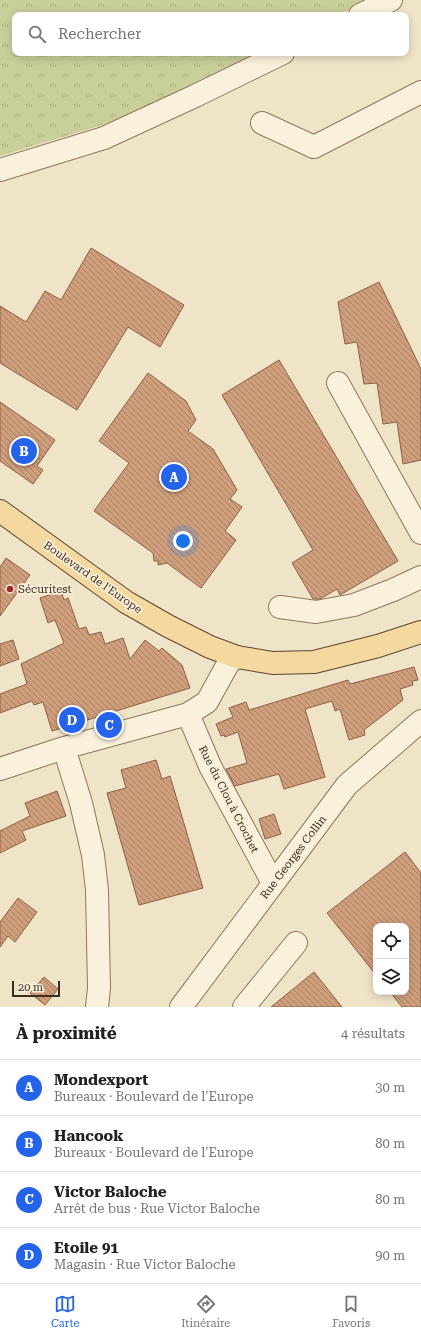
<!DOCTYPE html>
<html lang="fr">
<meta charset="utf-8">
<style>
body{margin:0;font-family:"Roboto Serif",serif;background:#f6f6f6;color:#202124}
.controls{position:absolute;right:12px;bottom:12px;display:grid;overflow:hidden;border-radius:8px;box-shadow:0 2px 10px #0003}
.controls button{width:36px;height:36px;display:grid;place-items:center;padding:0;border:0;border-bottom:1px solid #e0e0e0;background:#fff;color:#202124;font:20px sans-serif}
.scale{position:absolute;left:12px;bottom:10px;width:48px;box-sizing:border-box;padding-left:4px;border:2px solid #3d2e20;border-top:0;font-size:11px;line-height:14px;white-space:nowrap;color:#3d2e20;-webkit-text-stroke:3px #f7eed8;paint-order:stroke}
.you{position:absolute;left:183px;top:541px;width:14px;height:14px;margin:-10px;border:3px solid #fff;border-radius:50%;background:#1a73e8;box-shadow:0 0 0 6px #1a73e833}
.badge{display:grid;place-items:center;width:26px;height:26px;border-radius:50%;background:#2563eb;color:#fff;font-size:13px;font-weight:700}
.pin{position:absolute;translate:-50% -50%;border:2px solid #fff;box-shadow:0 1px 4px #0006}
.list{margin:0;padding:0;list-style:none}
h2{display:flex;justify-content:space-between;align-items:center;height:52px;margin:0;padding:0 16px;font-size:17px}
h2 small{font-size:13px;font-weight:400;color:#757577}
.list li{display:grid;grid-template-columns:26px 1fr auto;gap:12px;align-items:center;box-sizing:border-box;height:56px;padding:0 16px;border-top:1px solid #e0e0e0}
.list b{display:block;font-size:15px;white-space:nowrap}
.list p{margin:0;font-size:13px;white-space:nowrap;color:#757577}
.list em{font-size:13px;font-style:normal;color:#757577}
.icon{flex:none;width:22px;height:22px;fill:none;stroke:currentColor;stroke-width:2;stroke-linecap:round;stroke-linejoin:round}
.map{position:relative;flex:none;width:421px;height:1007px;overflow:hidden}
.search{position:absolute;background:#fff;box-shadow:0 2px 10px #0003;left:12px;right:12px;top:12px;height:44px;display:flex;align-items:center;gap:10px;box-sizing:border-box;padding:0 14px;border-radius:8px;color:#757577;font-size:15px}
.sheet{height:276px;background:#fff}
nav{display:flex;justify-content:space-around;align-items:center;box-sizing:border-box;height:56px;border-top:1px solid #e0e0e0;background:#fff;font-size:11px;color:#757577}
nav a{display:grid;justify-items:center;gap:2px}
nav .on{color:#2563eb}
.map>svg:first-child{display:block}
.grass{fill:url(#grass-tufts)}
.building{fill:url(#building-back-hatch);stroke:#8d5f41}
.lines{fill:none;stroke-linecap:round;stroke-linejoin:round}
.minor-casing{stroke:#8d765c;stroke-width:24}
.major-casing{stroke:#5b4430;stroke-width:24}
.minor{stroke:#faf1dc;stroke-width:22}
.major{stroke:#f3d9a0;stroke-width:22}
.poi-dot{fill:#9e2a2b;stroke:#f7eed8;stroke-width:1.5}
.labels{text-anchor:middle;stroke-width:3.5;stroke-linejoin:round;paint-order:stroke}
.street-label{font-size:11px;fill:#3d2e20;stroke:#f7eed8}
.poi-label{font-size:11px;fill:#3d2e20;stroke:#f7eed8;text-anchor:start}
</style>
<div class="map">
<svg width="421" height="1007" viewBox="0 0 421 1007">
<defs>
<pattern id="grass-tufts" width="24" height="20" patternUnits="userSpaceOnUse"><rect width="24" height="20" fill="#c9cf9b"/><path d="M3 7l-1-3M5 7V3M7 7l1-3M15 17l-1-3M17 17v-4M19 17l1-3" fill="none" stroke="#aeb285"/></pattern>
<pattern id="building-back-hatch" width="6" height="6" patternUnits="userSpaceOnUse"><rect width="6" height="6" fill="#cf9f7d"/><path d="M-1 5l2 2M0 0l6 6M5-1l2 2" fill="none" stroke="#a98266"/></pattern>
</defs>
<rect width="100%" height="100%" fill="#f0e4c8"/>
<path class="grass" d="M0 0H369L339 15H15V53H262L169 99 99 126 0 156Z"/>
<path class="building" d="M91 248 184 305 160 347 128 327 77 410 0 363V306L26 322 45 291 61 300Z
M379 282 421 369V460L403 464 397 422 383 424 377 383 364 384 357 342 345 344 338 302Z
M279 360 398 561 340 595 337 589 320 599H313L292 563 313 550 222 395Z
M148 373 186 401 196 420 188 431 213 449 237 490 230 499 242 507 225 531 236 540 201 588 167 563 158 565V561H154L153 553 94 511 129 463 99 441Z
M0 402 55 440 37 466 43 470 33 484 0 461Z
M6 558 30 575 0 616V567Z
M61 591 64 600 68 598 79 629 86 627 89 635 101 632 105 644 123 638 130 659 145 640 159 651 162 648 182 665 190 688 52 731 43 702 34 705 32 701 0 713V694L27 684 21 664 64 643 55 620 48 623 40 598Z
M13 640 19 659 0 666V644Z
M414 667 418 680 412 681 413 685 400 689 403 700 364 730 365 735 349 740 340 709 335 711 332 701 305 709 325 777 284 789 279 774 235 786 226 769 247 763 238 732 225 737 224 735 221 736 216 724 233 717 229 708 246 702 249 710 348 680 350 684Z
M156 760 162 779 170 776 203 888 139 905 107 793 126 788 121 770Z
M57 791 66 816 22 831 26 840 0 853V831L30 816 25 803Z
M274 814 281 834 265 839 259 819Z
M405 852 421 873V1007H402L390 992H406V926H376V975L327 913Z
M18 898 37 912 15 942 8 936 0 947V922Z
M314 972 342 1007H271Z
M44 977 58 989 45 1005 30 993Z"/>
<g class="lines">
<defs>
<path id="minor" d="M360 15 391 0
M262 123 314 147 421 92
M0 170 104 138 195 96 283 53
M338 383 421 533
M280 607 316 612 354 605 393 590 421 577
M188 714 210 766 273 883
M64 748 81 803 93 855 97 890 99 988 97 1007
M0 769 64 748 188 714 207 702 229 662 237 657
M181 1007 347 785 421 721
M244 1007 296 943"/>
<path id="major" d="M0 511 126 602 168 626 210 647 237 657 273 663 314 662 378 646 421 632"/>
</defs>
<use href="#minor" class="minor-casing"/>
<use href="#major" class="major-casing"/>
<use href="#minor" class="minor"/>
<use href="#major" class="major"/>
</g>
<circle class="poi-dot" cx="10" cy="589" r="4"/>
<g class="labels">
<g class="street-label">
<text transform="translate(93 577) rotate(35)" y="4">Boulevard de l'Europe</text>
<text transform="translate(229 799) rotate(63)" y="4">Rue du Clou à Crochet</text>
<text transform="translate(293 857) rotate(-53)" y="4">Rue Georges Collin</text>
</g>
<g class="poi-label">
<text x="18" y="593">Sécuritest</text>
</g>
</g>
</svg>
<div class="controls">
<button><svg class="icon" aria-label="locate" viewBox="0 0 24 24"><circle cx="12" cy="12" r="6"/><path d="M12 2v4M12 18v4M2 12h4M18 12h4"/></svg></button>
<button><svg class="icon" aria-label="layers" viewBox="0 0 24 24"><path d="M12 4l9 5-9 5-9-5zM3 14l9 5 9-5"/></svg></button>
</div>
<div class="scale">20 m</div>
<div class="you"></div>
<div class="pin badge" style="left:174px;top:477px">A</div>
<div class="pin badge" style="left:24px;top:451px">B</div>
<div class="pin badge" style="left:109px;top:725px">C</div>
<div class="pin badge" style="left:72px;top:720px">D</div>
<div class="search"><svg class="icon" aria-label="search" viewBox="0 0 24 24"><circle cx="10" cy="10" r="6"/><path d="M15 15l6 6"/></svg>Rechercher</div>
</div>
<section class="sheet">
<h2>À proximité<small>4 résultats</small></h2>
<ul class="list">
<li><span class="badge">A</span><div><b>Mondexport</b><p>Bureaux · Boulevard de l'Europe</p></div><em>30 m</em></li>
<li><span class="badge">B</span><div><b>Hancook</b><p>Bureaux · Boulevard de l'Europe</p></div><em>80 m</em></li>
<li><span class="badge">C</span><div><b>Victor Baloche</b><p>Arrêt de bus · Rue Victor Baloche</p></div><em>80 m</em></li>
<li><span class="badge">D</span><div><b>Etoile 91</b><p>Magasin · Rue Victor Baloche</p></div><em>90 m</em></li>
</ul>
</section>
<nav>
<a class="on"><svg class="icon" aria-label="map" viewBox="0 0 24 24"><path d="M3 6l6-2 6 2 6-2v14l-6 2-6-2-6 2zM9 4v14M15 6v14"/></svg>Carte</a>
<a><svg class="icon" aria-label="directions" viewBox="0 0 24 24"><path d="M12 3l9 9-9 9-9-9zM9 14v-3h6M13 9l2 2-2 2"/></svg>Itinéraire</a>
<a><svg class="icon" aria-label="saved" viewBox="0 0 24 24"><path d="M7 4h10v16l-5-4-5 4z"/></svg>Favoris</a>
</nav>
